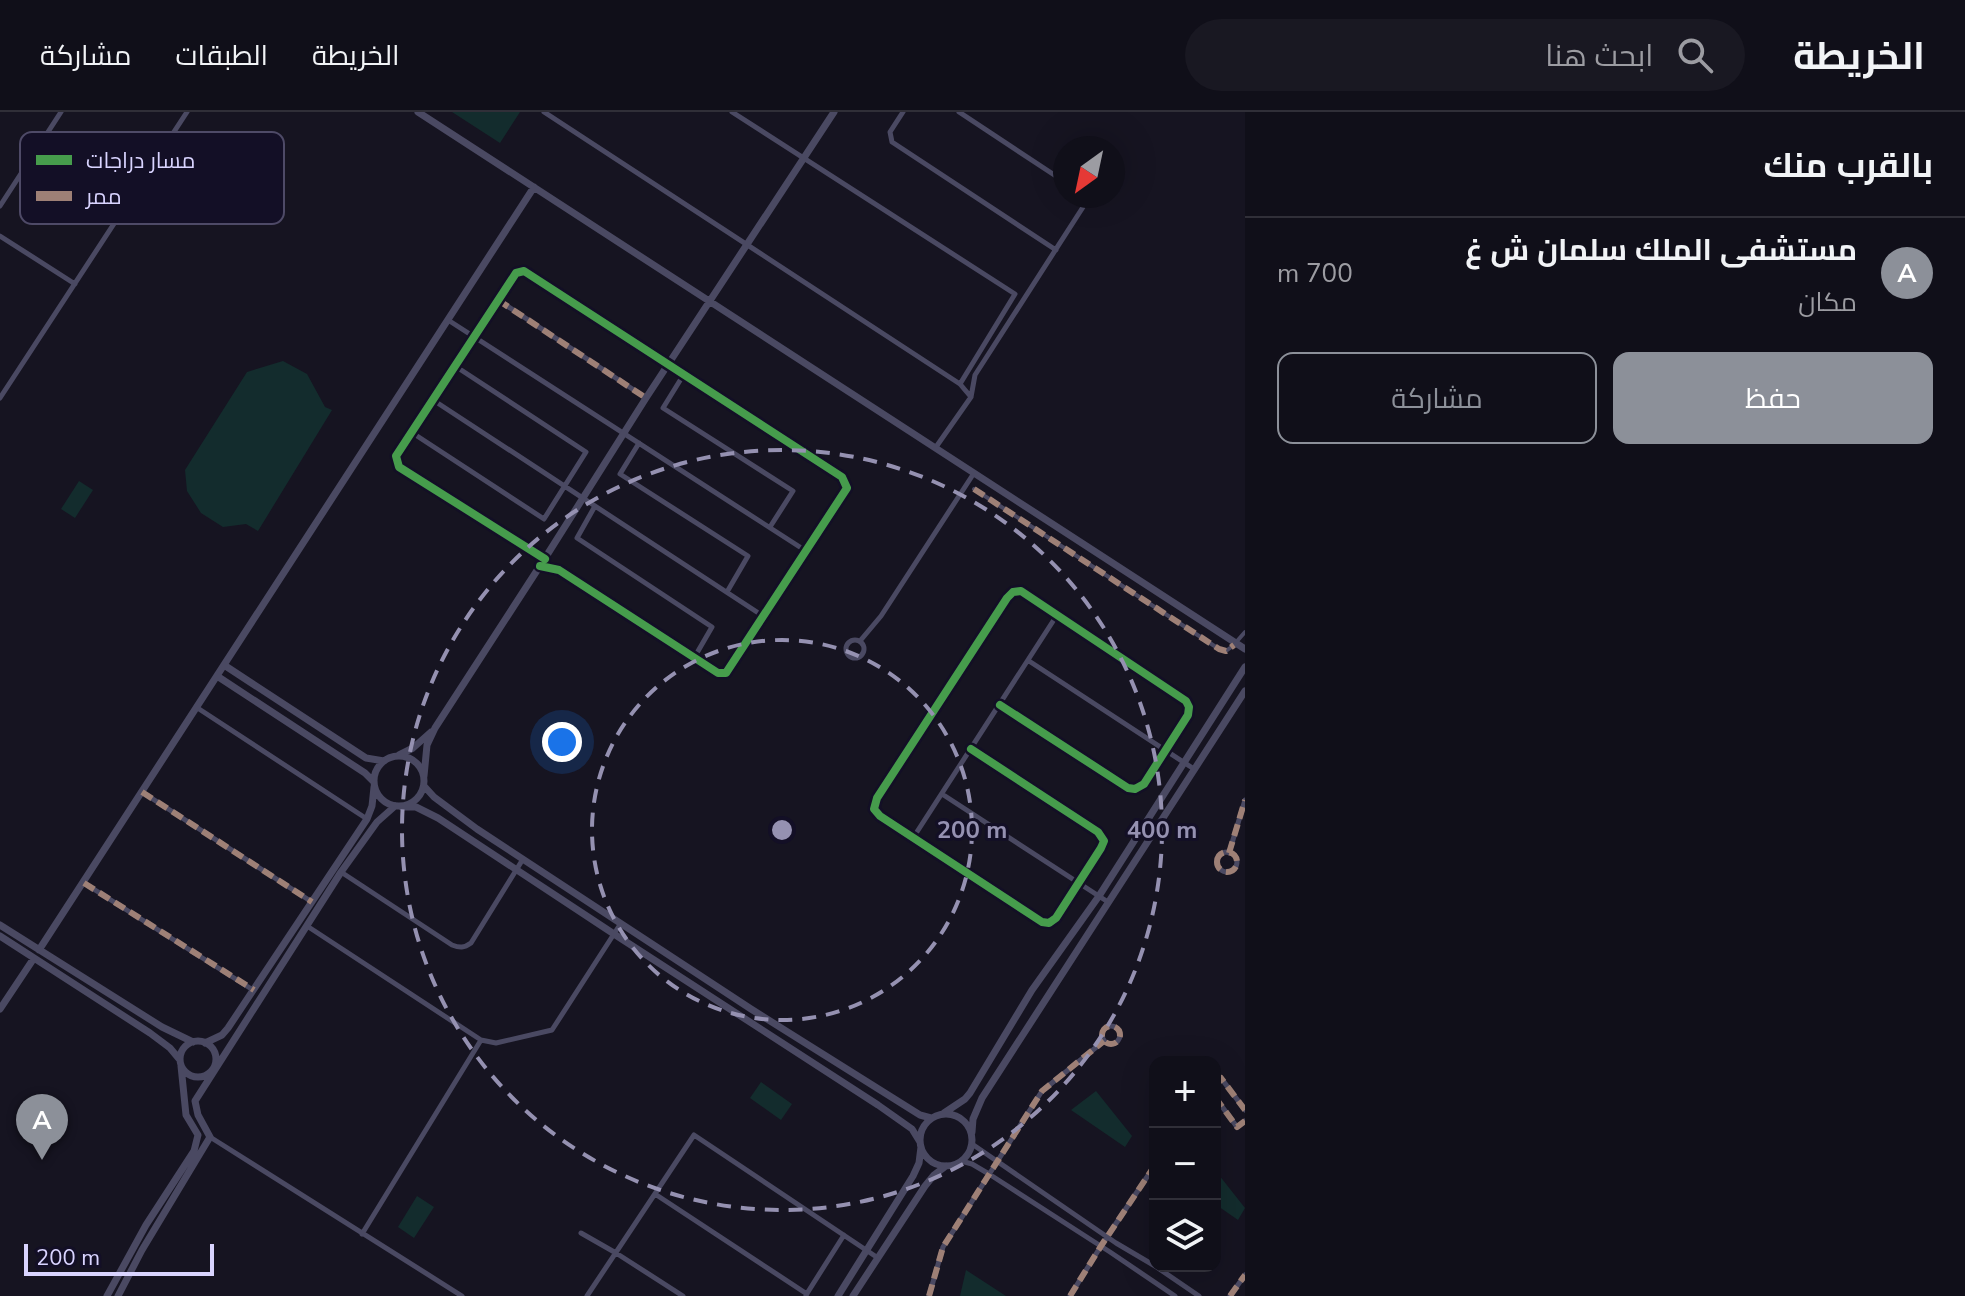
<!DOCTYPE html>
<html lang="ar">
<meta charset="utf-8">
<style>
body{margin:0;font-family:"Nunito Sans",Cairo,sans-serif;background:#191822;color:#f1f3f6;direction:rtl}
.controls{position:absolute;right:24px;bottom:24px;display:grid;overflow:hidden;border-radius:16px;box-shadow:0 8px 32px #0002}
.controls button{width:72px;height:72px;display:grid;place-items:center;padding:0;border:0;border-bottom:2px solid #302f38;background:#100f19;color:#f1f3f6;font:40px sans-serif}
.compass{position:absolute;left:1053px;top:24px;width:72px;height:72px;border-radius:50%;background:#100f19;box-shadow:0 8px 32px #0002;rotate:213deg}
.scale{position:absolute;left:24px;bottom:20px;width:190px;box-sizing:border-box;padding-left:8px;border:4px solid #d9d4ff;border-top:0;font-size:22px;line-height:28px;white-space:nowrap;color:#d9d4ff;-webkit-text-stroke:6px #130f26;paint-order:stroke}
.you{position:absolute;left:562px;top:630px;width:28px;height:28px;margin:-20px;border:6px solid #fff;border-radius:50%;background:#1a73e8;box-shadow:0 0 0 12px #1a73e833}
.badge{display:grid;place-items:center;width:52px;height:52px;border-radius:50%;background:#8c9099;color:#fff;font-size:26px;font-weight:700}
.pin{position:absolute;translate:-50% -66px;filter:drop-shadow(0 2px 4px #0008)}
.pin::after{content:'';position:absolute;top:42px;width:28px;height:24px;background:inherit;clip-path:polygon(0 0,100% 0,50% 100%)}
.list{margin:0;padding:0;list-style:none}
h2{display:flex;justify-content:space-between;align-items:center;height:104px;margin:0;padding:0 32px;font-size:34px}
h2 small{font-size:26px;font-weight:400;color:#9c9ca2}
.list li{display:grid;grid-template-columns:52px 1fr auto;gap:24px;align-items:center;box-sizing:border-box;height:112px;padding:0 32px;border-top:2px solid #302f38}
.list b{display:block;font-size:30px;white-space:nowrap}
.list p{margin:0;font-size:26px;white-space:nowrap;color:#9c9ca2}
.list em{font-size:26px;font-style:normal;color:#9c9ca2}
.actions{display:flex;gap:16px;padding:24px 32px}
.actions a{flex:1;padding:18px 0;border:2px solid #8c9099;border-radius:16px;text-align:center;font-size:28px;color:#8c9099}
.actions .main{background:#8c9099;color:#fff}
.icon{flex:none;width:44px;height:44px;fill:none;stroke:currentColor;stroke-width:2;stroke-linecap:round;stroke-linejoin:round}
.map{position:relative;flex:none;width:1245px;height:1184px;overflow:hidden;direction:ltr}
header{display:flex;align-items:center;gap:48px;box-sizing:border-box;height:112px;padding:0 40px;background:#100f19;border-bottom:2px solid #302f38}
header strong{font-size:38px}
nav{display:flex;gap:44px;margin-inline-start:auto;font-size:28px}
.search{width:560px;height:72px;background:#191822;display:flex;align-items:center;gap:20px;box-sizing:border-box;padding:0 28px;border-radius:44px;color:#9c9ca2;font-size:30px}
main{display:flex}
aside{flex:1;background:#100f19}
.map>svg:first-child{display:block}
.green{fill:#132c2d}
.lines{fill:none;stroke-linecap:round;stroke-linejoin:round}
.pedestrian{stroke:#4a4962;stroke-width:4}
.minor{stroke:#4a4962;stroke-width:5}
.tertiary{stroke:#4a4962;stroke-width:7}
.quiet{stroke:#9e8076;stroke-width:6;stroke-dasharray:12 6;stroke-linecap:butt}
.cycleway-casing{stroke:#130f26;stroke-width:13}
.cycleway{stroke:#469c4c;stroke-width:8}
.ring{fill:none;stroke:#9591b1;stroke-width:4;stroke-dasharray:14 10}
.key{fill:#130f26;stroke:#4e4a67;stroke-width:2}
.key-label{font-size:22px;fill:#d9d4ff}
.centre{fill:#9591b1;stroke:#130f26;stroke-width:4}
.ring-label{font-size:24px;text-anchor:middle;font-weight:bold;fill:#9591b1;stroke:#130f26;stroke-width:6;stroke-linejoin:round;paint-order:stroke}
</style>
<header>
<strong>الخريطة</strong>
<div class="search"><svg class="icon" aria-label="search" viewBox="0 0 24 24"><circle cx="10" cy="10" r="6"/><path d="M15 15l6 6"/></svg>ابحث هنا</div>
<nav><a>الخريطة</a><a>الطبقات</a><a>مشاركة</a></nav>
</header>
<main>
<aside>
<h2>بالقرب منك<small></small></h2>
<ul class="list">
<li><span class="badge">A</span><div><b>مستشفى الملك سلمان ش غ</b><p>مكان</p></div><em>700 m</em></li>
</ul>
<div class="actions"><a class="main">حفظ</a><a>مشاركة</a></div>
</aside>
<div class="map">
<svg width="1245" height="1184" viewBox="0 0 1245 1184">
<rect width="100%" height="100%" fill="#161421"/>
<path class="green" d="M452 0H520L500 31Z
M283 249 307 262 325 295 332 298 258 419 246 412 223 415 201 401 187 379 185 358 247 260Z
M79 369 93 378 75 406 61 397Z
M761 970 792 992 781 1008 750 986Z
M1096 979 1132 1024 1125 1035 1071 998Z
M1215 1058 1245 1096 1238 1108 1215 1092Z
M417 1084 434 1095 414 1126 398 1115Z
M966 1158 1006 1184H960Z"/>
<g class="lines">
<path class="pedestrian" d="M974 377 1219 537 1226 539 1234 533
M1238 528 1245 520"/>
<path class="minor" d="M544 0 960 272 971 285
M732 0 1015 182 960 272
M903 0 890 20 892 30 1056 138
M959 0 1065 70
M0 94 61 0
M0 124 75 172
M498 188 646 286
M448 208 806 439
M684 262 663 296 793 379 770 415
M0 286 187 0
M433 288 763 504
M411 320 544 407 586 340 455 254
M639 331 620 362 748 444 727 480
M936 335 971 285 975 263 1085 92V84
M595 394 577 426 712 515 694 546
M540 454 559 458 718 561H726L847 376 842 365 524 159 516 161 396 344 399 355 545 447
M846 537a9 9 0 1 1 18 0a9 9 0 1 1-18 0Z
M860 529 881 504 974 361
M1029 549 1194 657
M196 595 367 707
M971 637 1098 720 1104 729 1101 736 1056 806 1049 811 1042 810 880 704 874 697 877 686 1007 486 1013 480 1021 479 1186 589 1189 595 1188 603 1144 672 1135 677 1128 676 1000 593
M142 680 312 790
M942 682 1108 790
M913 726 1057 503
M1217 750a10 10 0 1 1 20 0a10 10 0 1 1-20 0Z
M1229 741 1245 688
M341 760 452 833C460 836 464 836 471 831L523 747
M84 771 253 878
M307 814 481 928 496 931 552 918 621 811
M1102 923a9 9 0 1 1 18 0a9 9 0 1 1-18 0Z
M1215 970 1221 966 1245 998
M1215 985 1237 1015 1245 1009
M210 1025 462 1184
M972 1032 1116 1131 1155 1154
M961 1049 972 1052 989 1062 1110 1140 1175 1184
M655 1082 807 1182
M581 1121 616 1141 683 1184
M362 1122 481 928
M1155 1154 1199 1184
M806 1183 844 1123
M587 1184 694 1023 878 1146
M929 1184 943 1135 1042 979 1104 929
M1070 1184 1101 1134 1155 1053
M1230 1184 1245 1163"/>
<path class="tertiary" d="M418 0 1245 537
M224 553 366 646 384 649
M217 564 365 661 374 670
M399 643 413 636 431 620
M374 669a25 25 0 1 1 50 0a25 25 0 1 1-50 0Z
M424 664 427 633 435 616 547 443 646 286 834 0
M424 674 434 685 477 717 751 897 920 1003 931 1006
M402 695H416L438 706 614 822 878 993 912 1017 920 1030
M0 813 162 915 193 930
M0 824 150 921 170 936 180 948
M39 838 534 75
M0 897 34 846
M180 947a18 18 0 1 1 36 0a18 18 0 1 1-36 0Z
M205 931 222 923 228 916 367 707 372 694 374 675
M944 1001 965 987 970 981 1032 878 1099 784 1245 555
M920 1028a26 26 0 1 1 52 0a26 26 0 1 1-52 0Z
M972 1020 973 1007 982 986 1245 579
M107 1184 146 1113 194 1039 198 1023 186 1003 181 954
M118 1184 142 1138 210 1025 198 1003 195 989 341 760 377 710 395 694
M838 1184 913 1064 919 1051 921 1035
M853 1184 925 1074 934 1063 946 1054"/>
<path class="quiet" d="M498 188 646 286
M974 377 1219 537 1226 539 1234 533
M142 680 312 790
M1217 750a10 10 0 1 1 20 0a10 10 0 1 1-20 0Z
M1229 741 1245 688
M84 771 254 878
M1102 923a9 9 0 1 1 18 0a9 9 0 1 1-18 0Z
M1215 970 1221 966 1245 998
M1215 985 1237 1015 1245 1009
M929 1184 943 1135 1042 979 1104 929
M1070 1184 1101 1134 1155 1053
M1230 1184 1245 1163"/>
<defs>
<path id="cycleway" d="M540 454 559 458 718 561H726L847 376 842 365 524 159 516 161 396 344 399 355 545 447
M971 637 1098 720 1104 729 1101 736 1056 806 1049 811 1042 810 880 704 874 697 877 686 1007 486 1013 480 1021 479 1186 589 1189 595 1188 603 1144 672 1135 677 1128 676 1000 593"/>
</defs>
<use href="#cycleway" class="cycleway-casing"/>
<use href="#cycleway" class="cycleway"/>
</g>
<g class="ring">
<circle cx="782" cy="718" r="190"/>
<circle cx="782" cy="718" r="380"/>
</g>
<rect x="20" y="20" width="264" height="92" rx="12" class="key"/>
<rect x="36" y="43" width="36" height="10" fill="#469c4c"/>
<rect x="36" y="79" width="36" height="10" fill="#9e8076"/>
<g class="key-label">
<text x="86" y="56">مسار دراجات</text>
<text x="86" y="92">ممر</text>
</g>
<circle cx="782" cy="718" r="12" class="centre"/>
<g class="ring-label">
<text x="972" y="726">200 m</text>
<text x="1162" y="726">400 m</text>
</g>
</svg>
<div class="controls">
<button>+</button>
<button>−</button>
<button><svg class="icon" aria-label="layers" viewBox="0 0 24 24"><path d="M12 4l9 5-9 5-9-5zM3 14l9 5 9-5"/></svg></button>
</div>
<svg class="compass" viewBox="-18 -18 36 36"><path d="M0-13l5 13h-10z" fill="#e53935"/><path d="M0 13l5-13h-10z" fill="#9c9ca2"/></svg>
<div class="scale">200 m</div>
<div class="you"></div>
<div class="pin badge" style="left:42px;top:1048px">A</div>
</div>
</main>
